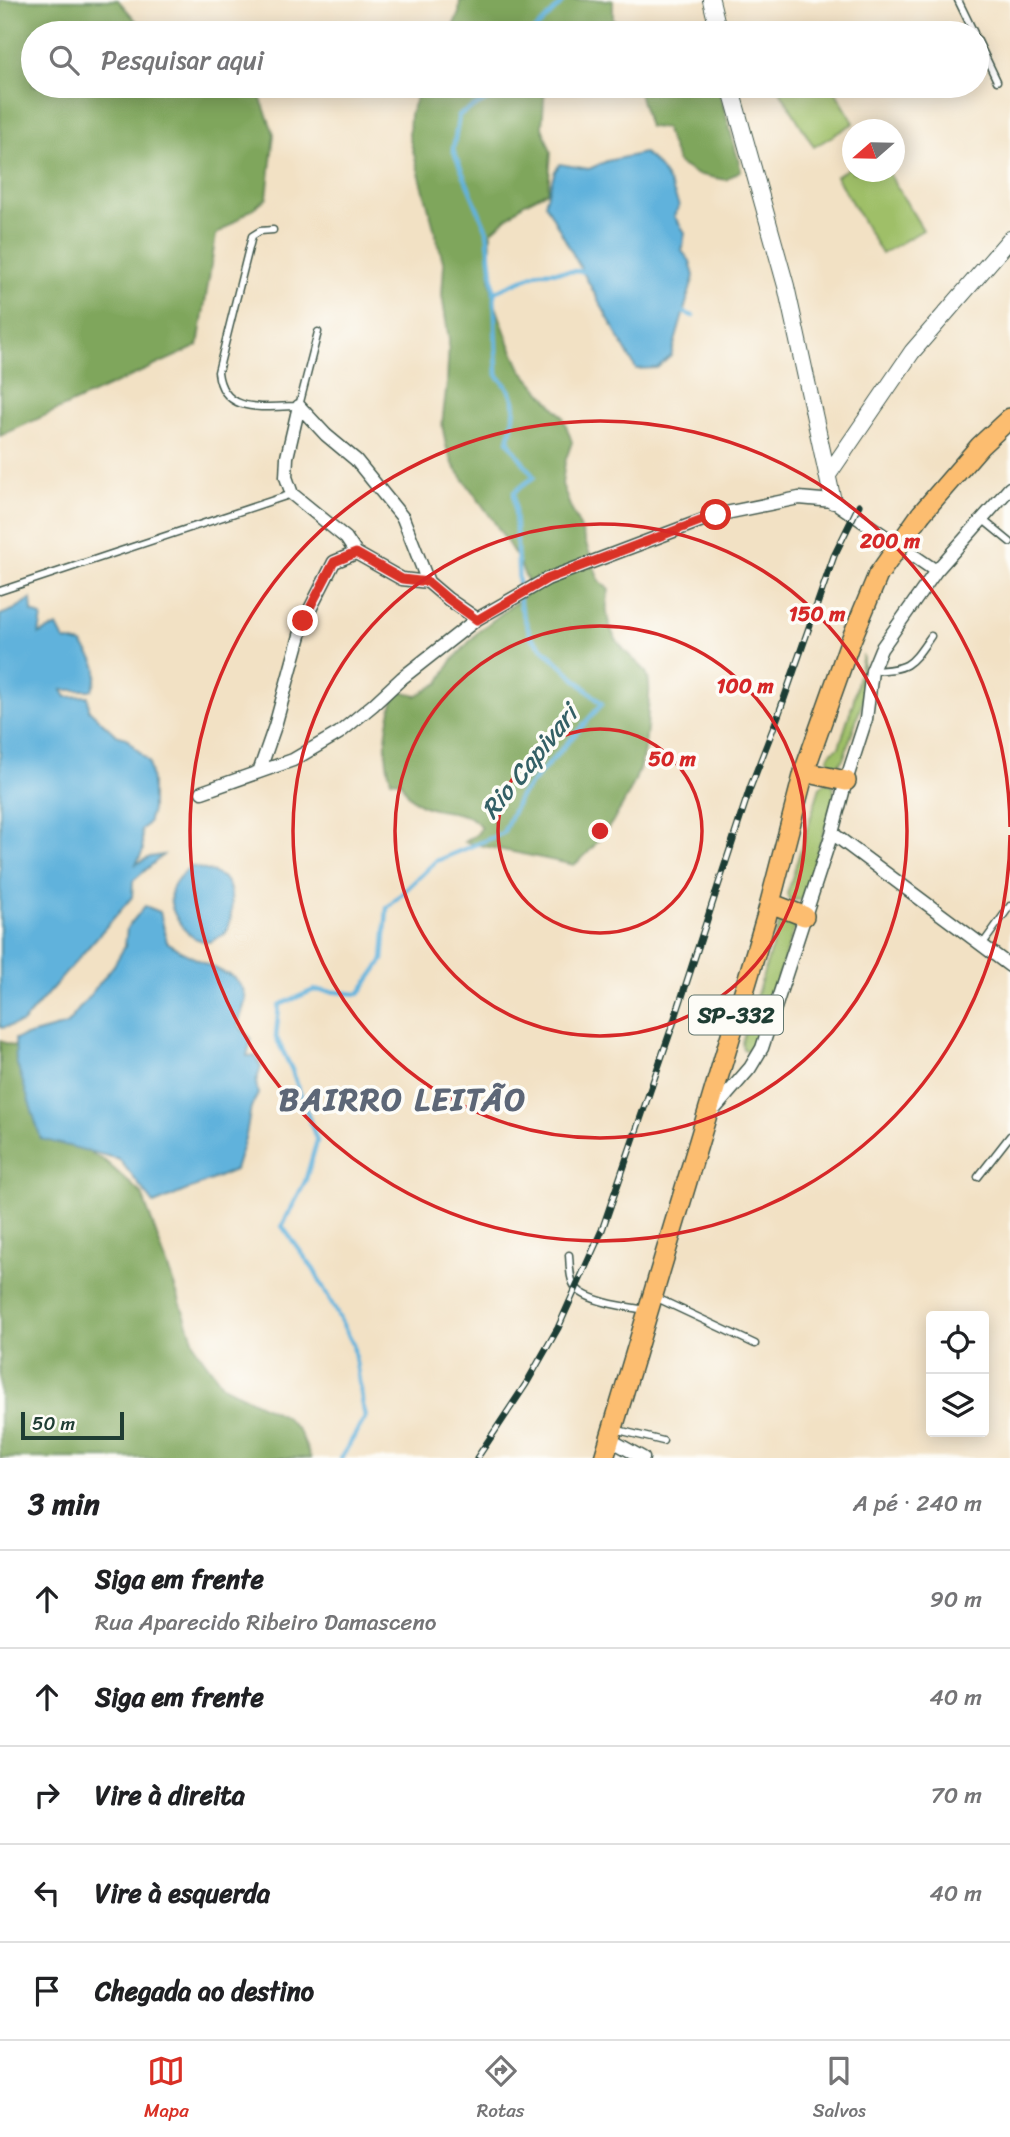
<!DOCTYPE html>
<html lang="pt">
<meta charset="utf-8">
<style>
body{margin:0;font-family:Sriracha,sans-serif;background:#f2f2f2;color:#202124}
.controls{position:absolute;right:21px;bottom:21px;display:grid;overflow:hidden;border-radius:7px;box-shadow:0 4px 18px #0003}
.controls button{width:63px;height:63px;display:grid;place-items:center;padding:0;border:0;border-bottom:2px solid #e0e0e0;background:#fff;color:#202124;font:35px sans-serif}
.compass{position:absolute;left:842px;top:119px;width:63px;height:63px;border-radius:50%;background:#fff;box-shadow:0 4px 18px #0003;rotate:250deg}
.scale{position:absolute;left:21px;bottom:18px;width:103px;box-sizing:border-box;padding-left:7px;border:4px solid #1f3d34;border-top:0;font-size:19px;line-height:24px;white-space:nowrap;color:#1f3d34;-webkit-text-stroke:5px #fdfcf7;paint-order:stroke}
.stop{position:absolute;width:21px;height:21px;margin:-16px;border:5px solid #d93025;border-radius:50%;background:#fff}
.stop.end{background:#d93025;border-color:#fff;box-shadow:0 2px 7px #0008}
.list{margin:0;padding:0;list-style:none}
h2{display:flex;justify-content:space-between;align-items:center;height:91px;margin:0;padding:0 28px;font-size:30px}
h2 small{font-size:23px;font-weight:400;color:#757577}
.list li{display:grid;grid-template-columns:46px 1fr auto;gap:21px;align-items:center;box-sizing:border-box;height:98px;padding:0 28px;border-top:2px solid #e0e0e0}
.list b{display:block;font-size:26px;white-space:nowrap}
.list p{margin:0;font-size:23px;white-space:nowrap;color:#757577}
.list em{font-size:23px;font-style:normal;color:#757577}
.icon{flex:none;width:38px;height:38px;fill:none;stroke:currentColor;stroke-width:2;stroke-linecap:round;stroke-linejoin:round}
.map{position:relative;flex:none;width:1010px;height:1458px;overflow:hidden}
.search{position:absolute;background:#fff;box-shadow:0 4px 18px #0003;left:21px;right:21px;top:21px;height:77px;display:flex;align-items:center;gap:18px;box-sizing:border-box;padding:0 24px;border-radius:38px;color:#757577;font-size:26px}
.sheet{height:581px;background:#fff}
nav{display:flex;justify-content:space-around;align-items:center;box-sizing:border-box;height:98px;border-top:2px solid #e0e0e0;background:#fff;font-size:19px;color:#757577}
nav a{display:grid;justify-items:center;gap:4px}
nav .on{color:#d93025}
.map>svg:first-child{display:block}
.green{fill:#9fbf68;stroke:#5f7e4e;stroke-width:2}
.forest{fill:#7fa65c;stroke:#4f7248;stroke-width:2}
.water{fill:#61b2dc;stroke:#407888;stroke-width:2}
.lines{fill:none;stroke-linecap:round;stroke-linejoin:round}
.stream{stroke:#61b2dc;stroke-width:4.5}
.service-casing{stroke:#3f564a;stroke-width:9}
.minor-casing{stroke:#3f564a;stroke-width:15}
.tertiary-casing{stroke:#3f564a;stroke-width:18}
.primary-casing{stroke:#3f564a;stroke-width:22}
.service{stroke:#fff;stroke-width:6}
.minor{stroke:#fff;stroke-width:12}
.tertiary{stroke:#fff;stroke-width:16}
.primary{stroke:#fcbd6f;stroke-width:19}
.rail-casing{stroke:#1f3d34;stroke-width:7}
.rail{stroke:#fdfcf7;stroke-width:4.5;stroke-dasharray:13;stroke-linecap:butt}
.primary-bridge-casing{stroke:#3f564a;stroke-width:22;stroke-linecap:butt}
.primary-bridge{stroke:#fcbd6f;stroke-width:19}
.route{stroke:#d93025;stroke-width:9}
.ring{fill:none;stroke:#d62828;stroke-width:3.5}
.labels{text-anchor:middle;stroke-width:7;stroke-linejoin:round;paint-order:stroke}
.shield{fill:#fdfcf7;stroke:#62766e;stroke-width:2}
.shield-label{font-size:23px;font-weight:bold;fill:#1f3d34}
.water-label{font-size:26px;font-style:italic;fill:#336066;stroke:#fdfcf7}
.district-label{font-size:32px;font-weight:bold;letter-spacing:2px;fill:#5d6777;stroke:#fdfcf7}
.centre{fill:#d62828;stroke:#fdfcf7;stroke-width:3.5}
.ring-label{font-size:21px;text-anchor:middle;font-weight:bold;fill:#d62828;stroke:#fdfcf7;stroke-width:7;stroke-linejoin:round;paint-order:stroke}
</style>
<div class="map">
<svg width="1010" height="1458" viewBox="0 0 1010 1458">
<rect width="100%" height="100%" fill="#fdfcf7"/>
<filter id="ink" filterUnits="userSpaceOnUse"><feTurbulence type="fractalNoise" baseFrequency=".0143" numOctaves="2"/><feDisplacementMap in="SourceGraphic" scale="14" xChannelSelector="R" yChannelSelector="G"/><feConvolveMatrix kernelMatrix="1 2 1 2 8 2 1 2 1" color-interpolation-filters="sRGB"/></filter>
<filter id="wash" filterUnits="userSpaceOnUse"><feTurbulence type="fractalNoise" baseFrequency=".00686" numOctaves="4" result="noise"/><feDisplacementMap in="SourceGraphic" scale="28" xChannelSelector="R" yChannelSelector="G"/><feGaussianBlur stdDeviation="1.57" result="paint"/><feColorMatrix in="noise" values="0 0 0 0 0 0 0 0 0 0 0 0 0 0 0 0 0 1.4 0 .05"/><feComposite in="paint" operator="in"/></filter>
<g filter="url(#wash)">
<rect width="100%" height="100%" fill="#f2e1c4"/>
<path class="green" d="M777 86H832L854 123 814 147Z
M852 166V172H888L923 230 882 254 836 176Z
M863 655V700L844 757 840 763 836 765 830 763 828 758 831 752 839 747 853 703Z
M827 782 834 786V800L803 896 800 900 789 899 787 894 820 787Z
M787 916 792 920 795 926 755 1048 749 1051 743 1049 742 1042 780 921Z"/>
<path class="forest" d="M0 0H118L147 33H33V86H256L274 134 267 198 216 235 198 346 0 436Z
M460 0H613V18L621 33H450L459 13Z
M421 86H545L542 127 551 152 548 191 523 204 491 232 490 278 494 301 510 345 521 369 563 417 572 442 565 462 562 484 570 506 580 527 599 580 609 590C602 617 611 638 631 657 635 661 643 667 646 672 651 683 649 698 648 710 647 756 638 782 613 821 602 837 589 854 574 865L465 842 477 834 481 828C471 809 442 814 424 806 412 801 406 792 400 781L391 780C381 749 387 719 397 689L416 696 439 683 451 662 478 632 525 595 529 584 517 558 493 520 454 466 446 446 442 424 447 383 449 340 442 295 444 265 409 136 410 114Z
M637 86H718L741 170 726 180 696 174 678 163 665 128 649 127Z
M0 1041 13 1046 35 1045 77 1145 105 1161 142 1194 197 1350 224 1387 284 1416 299 1431 311 1458H0Z"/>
<path class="water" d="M644 153C662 167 671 184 679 206L674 216 685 233 682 251 690 261 694 276 671 356 657 368 636 369 545 203 555 171 560 164 589 169 607 161Z
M31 599 32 612 42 617 39 634 57 626 64 640 82 644C96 663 102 667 92 690H62L66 697 88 696 89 710 116 735 126 738 149 762 152 782V810L148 823 141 830 143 851 136 864 150 857 163 855 133 881 132 897 22 1023 2 1028 0 1026V615L13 610Z
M191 866C201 869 218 872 226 881 234 891 233 925 224 934 220 937 213 940 209 942 204 941 197 940 193 937 181 929 168 908 171 893 173 882 183 873 191 866Z
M145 906 160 912 167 942 182 952 235 978 243 989 246 999 238 1025 251 1039 247 1056H255L261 1067 256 1082 258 1094 251 1107 246 1135 235 1170 154 1204 119 1159 41 1139 16 1061 15 1039 66 1025 114 965 125 946 127 928Z"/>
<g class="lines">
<path class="stream" d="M532 33 565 0
M494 292 540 272 583 271 588 273
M680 311 693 316
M341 1458 365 1418 353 1344 314 1270 282 1226 305 1182 317 1141 292 1070 276 1037 279 1005 314 990 359 994 383 960 387 908 436 861 503 833 520 796 602 704 531 637 520 605 514 492 534 477 508 441C516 409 521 400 497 375L494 292 487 231 453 150 459 115 499 93 500 86"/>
</g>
</g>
<g filter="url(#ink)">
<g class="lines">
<defs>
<path id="service" d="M958 0 974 33
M977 39 997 81
M273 230 260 231 252 236 218 372C223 416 266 406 299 406L318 332
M982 519 1010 542
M0 591 292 494
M872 671C910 669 910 666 931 636
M982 945 1010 906
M978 1177 1010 1136
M569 1255C570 1265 569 1280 576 1288 588 1302 628 1307 646 1310
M657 1298 755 1344
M614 1429 663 1441"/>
<path id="minor" d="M428 582 403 518 356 460 326 435 299 406 287 457 286 477 292 494 346 538 356 553 402 579 428 582 448 599 477 619
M259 772 275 726 304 621 334 562 356 553
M202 792 293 760 339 733 373 705 402 678 477 619 547 579 716 515 799 498 833 501 936 571
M832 833 1010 966
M711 1113 750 1068 762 1048 832 833 846 781 866 719 872 671 881 649 936 571 1010 488
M609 1439 643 1458"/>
<path id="tertiary" d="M711 0 719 33
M730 86 786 286 833 501
M828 475 912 352 1010 239"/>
<path id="primary" d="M921 514 980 446 1010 418
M804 772 846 781
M770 903 804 916
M604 1458 766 918 804 772 849 645 878 575"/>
</defs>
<use href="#service" class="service-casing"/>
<use href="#minor" class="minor-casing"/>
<use href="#tertiary" class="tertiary-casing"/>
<use href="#primary" class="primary-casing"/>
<use href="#service" class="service"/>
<use href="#minor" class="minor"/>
<use href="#tertiary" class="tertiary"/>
<use href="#primary" class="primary"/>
<defs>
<path id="rail" d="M477 1458 526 1384 558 1328 602 1230 674 1021 750 788 778 716 834 556 859 505"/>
</defs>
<use href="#rail" class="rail-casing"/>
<use href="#rail" class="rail"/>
<defs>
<path id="primary-bridge" d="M878 575 921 514"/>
</defs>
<use href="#primary-bridge" class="primary-bridge-casing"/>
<use href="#primary-bridge" class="primary-bridge"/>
</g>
</g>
<g class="lines" filter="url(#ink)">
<path class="route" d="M303 621 334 562 356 553 402 579 428 582 448 599 477 620 547 579 716 515"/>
</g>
<g class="ring">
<circle cx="600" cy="831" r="102"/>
<circle cx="600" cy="831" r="205"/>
<circle cx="600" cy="831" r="307"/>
<path d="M1010 835A410 410 0 1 1 1010 827"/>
</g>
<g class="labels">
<rect class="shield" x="689" y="995.5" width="94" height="39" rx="5"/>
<g class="shield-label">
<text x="736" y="1023">SP-332</text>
</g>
<g class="water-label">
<text transform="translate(529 762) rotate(-51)" y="9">Rio Capivari</text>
</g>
<g class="district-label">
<text x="403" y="1110">BAIRRO LEITÃO</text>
</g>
</g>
<circle cx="600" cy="831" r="10" class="centre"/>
<g class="ring-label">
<text x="890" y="548">200 m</text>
<text x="817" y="621">150 m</text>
<text x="745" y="693">100 m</text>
<text x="672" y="766">50 m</text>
</g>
</svg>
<div class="controls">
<button><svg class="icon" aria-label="locate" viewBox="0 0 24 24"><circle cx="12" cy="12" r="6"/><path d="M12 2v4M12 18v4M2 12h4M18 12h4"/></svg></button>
<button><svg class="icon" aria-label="layers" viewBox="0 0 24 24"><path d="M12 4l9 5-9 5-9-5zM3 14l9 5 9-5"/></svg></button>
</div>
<svg class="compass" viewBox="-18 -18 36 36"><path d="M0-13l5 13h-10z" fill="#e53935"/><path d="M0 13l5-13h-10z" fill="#757577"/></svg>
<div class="scale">50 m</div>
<div class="stop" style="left:716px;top:515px"></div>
<div class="stop end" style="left:303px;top:621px"></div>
<div class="search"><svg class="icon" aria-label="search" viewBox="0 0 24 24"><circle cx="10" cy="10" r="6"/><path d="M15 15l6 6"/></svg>Pesquisar aqui</div>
</div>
<section class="sheet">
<h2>3 min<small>A pé · 240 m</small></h2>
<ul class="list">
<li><svg class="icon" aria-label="ahead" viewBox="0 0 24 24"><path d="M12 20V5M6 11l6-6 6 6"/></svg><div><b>Siga em frente</b><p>Rua Aparecido Ribeiro Damasceno</p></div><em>90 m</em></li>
<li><svg class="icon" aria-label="ahead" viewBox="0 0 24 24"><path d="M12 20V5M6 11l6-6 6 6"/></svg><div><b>Siga em frente</b></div><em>40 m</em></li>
<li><svg class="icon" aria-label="right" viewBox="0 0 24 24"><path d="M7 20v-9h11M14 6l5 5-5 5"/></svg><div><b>Vire à direita</b></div><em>70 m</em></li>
<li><svg class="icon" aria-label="left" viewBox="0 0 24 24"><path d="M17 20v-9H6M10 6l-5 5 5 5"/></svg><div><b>Vire à esquerda</b></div><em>40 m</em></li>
<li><svg class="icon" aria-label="arrive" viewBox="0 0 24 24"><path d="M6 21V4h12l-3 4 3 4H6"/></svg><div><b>Chegada ao destino</b></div></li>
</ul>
</section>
<nav>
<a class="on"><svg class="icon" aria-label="map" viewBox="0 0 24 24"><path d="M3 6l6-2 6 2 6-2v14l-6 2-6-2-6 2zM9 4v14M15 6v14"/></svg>Mapa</a>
<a><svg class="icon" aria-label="directions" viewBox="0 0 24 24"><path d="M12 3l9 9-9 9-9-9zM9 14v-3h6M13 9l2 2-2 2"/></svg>Rotas</a>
<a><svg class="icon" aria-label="saved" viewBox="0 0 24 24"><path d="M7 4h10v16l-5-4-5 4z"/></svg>Salvos</a>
</nav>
